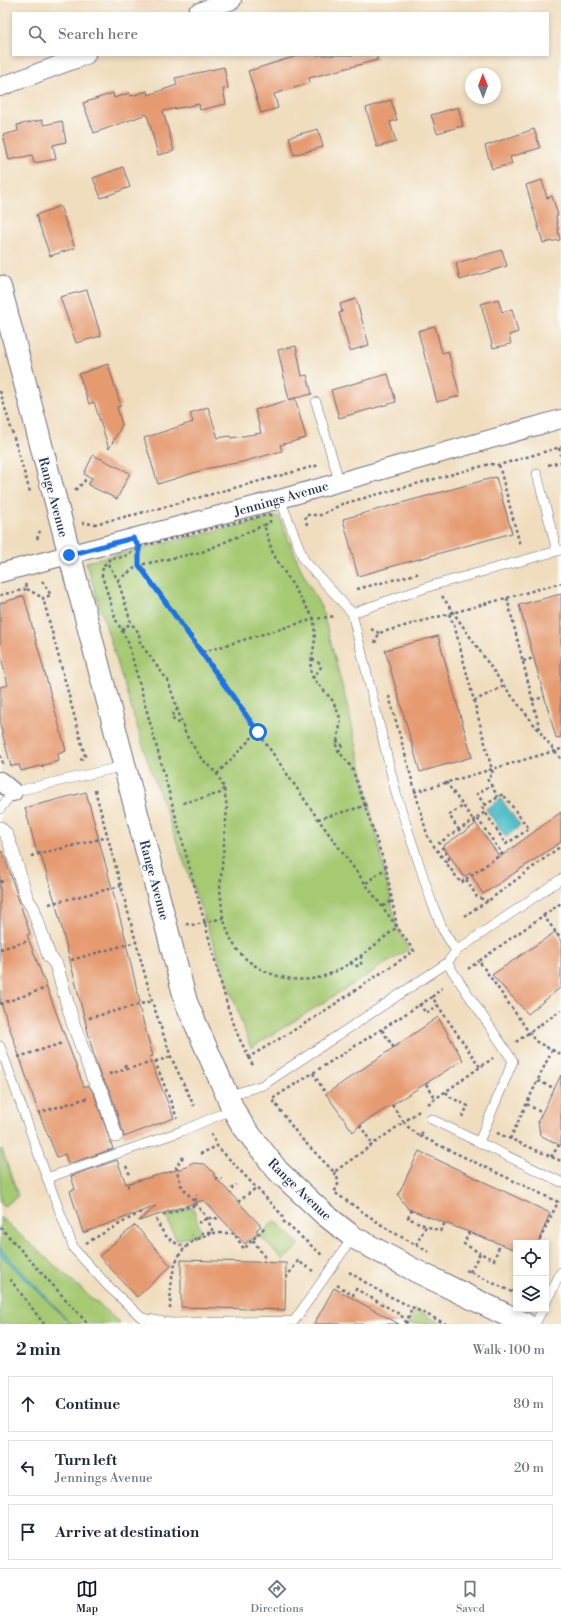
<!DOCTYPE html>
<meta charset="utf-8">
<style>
body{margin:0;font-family:"Libre Bodoni",serif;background:#f2f2f3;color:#1f2937}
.controls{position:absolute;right:12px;bottom:12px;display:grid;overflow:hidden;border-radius:0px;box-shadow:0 2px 6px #0003}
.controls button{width:36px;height:36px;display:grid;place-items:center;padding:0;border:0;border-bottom:1px solid #e0e1e3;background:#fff;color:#1f2937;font:20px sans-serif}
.compass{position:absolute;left:465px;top:68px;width:36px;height:36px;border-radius:50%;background:#fff;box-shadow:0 2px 6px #0003;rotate:359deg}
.stop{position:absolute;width:12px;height:12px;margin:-9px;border:3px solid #1a73e8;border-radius:50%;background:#fff}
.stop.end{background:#1a73e8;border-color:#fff;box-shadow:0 1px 4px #0008}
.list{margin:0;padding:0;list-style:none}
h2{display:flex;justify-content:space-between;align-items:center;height:52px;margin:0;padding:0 16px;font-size:17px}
h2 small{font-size:13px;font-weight:400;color:#747a83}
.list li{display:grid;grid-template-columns:26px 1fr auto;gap:12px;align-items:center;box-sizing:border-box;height:56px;margin:0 8px 8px;padding:0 8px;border:1px solid #e0e1e3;border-radius:0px}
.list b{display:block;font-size:15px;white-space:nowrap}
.list p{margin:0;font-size:13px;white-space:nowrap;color:#747a83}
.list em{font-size:13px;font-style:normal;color:#747a83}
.icon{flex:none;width:22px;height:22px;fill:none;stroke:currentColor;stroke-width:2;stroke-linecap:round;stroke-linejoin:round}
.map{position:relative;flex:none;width:561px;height:1324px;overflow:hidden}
.search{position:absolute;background:#fff;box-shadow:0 2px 6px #0003;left:12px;right:12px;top:12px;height:44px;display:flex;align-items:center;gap:10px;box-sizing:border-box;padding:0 14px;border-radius:0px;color:#747a83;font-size:15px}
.sheet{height:244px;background:#fff}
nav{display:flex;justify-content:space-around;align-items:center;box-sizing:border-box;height:56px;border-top:1px solid #e0e1e3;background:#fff;font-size:11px;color:#747a83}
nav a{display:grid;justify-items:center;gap:2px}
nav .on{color:#111827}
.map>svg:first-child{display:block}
.built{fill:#f2d4be}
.green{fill:#a6c972;stroke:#607c68}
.water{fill:#51bfc9;stroke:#367794}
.building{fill:#e59a6f}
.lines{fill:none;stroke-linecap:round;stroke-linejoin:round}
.service-casing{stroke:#666c80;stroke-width:10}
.pedestrian-casing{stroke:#666c80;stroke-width:14}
.minor-casing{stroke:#666c80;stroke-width:20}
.tertiary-casing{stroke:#666c80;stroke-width:24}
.path{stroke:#666c80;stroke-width:2.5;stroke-dasharray:3 3;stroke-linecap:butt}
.service{stroke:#fff;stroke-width:9}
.pedestrian{stroke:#fff;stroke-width:13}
.minor{stroke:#fff;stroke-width:18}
.tertiary{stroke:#fff;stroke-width:22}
.route{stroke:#1a73e8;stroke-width:5}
.labels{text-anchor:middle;stroke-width:3;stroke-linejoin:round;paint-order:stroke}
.street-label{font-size:13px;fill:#1b2f5e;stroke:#fdfcf7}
</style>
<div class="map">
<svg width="561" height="1324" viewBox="0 0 561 1324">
<rect width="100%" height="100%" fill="#fdfcf7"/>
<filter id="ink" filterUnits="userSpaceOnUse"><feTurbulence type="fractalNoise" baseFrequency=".025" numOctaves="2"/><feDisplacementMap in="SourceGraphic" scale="8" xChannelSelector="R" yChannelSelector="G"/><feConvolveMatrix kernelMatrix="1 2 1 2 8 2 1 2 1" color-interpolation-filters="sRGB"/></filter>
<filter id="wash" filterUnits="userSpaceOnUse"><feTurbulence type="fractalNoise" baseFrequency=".012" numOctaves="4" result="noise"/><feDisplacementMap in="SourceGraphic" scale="16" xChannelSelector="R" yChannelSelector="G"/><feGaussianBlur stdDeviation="0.9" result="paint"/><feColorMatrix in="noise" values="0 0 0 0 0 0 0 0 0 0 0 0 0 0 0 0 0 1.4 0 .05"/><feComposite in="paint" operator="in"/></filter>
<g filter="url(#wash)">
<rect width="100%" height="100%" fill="#f0ddbe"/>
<path class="built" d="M133 0H173L135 13Z"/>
<path class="green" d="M279 516 301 569 322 609 349 712 397 927 409 949 251 1048 149 765 86 562Z
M2 1149 18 1196 4 1207 0 1203V1150Z
M193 1207 201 1233 176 1240 166 1216Z
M0 1217 121 1324H0Z
M275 1220 300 1245 283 1260 260 1236Z
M414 1309 443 1324H409Z"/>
<path class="water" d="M501 799 520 826 506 837 486 809Z
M0 1248 71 1324 0 1254Z"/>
<g id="blocks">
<path class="building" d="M300 55H377V60L309 78 310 83 274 94 278 108 261 113 248 71Z
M224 67 228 88 223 89 226 104 200 110 199 104 163 111 174 151 158 155 147 114 94 133 83 103 113 93 114 98 129 93 131 96 147 91 148 95 177 85 175 78Z
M391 100 397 120 390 122 396 142 377 147 366 108Z
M458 107 463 126 437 133 431 115Z
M42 120 44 125 62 121 66 142 53 145 56 159 34 163 32 155 9 160 3 135 18 131 17 125Z
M318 129 323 147 294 155 289 137Z
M534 129 540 148 510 157 512 164 492 169 485 146Z
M123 167 130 187 101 198 93 178Z
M542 180 547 198 552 196 558 215 556 216 560 240 543 243 526 185Z
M60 206 75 248 50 256 36 215Z
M502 250 507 266 460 280 456 263Z
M87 290 101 336 76 343 60 297Z
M356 299 369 345 350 351 339 313 342 312 340 304Z
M498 299 502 312 512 309 518 332 509 335 511 344 493 348 481 304Z
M435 326 442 353 448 351 460 396 437 402 418 331Z
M296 346 302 376 307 375 312 394 295 398 306 438 280 445 282 451 242 462 209 468 158 484 144 438 193 422 190 413 208 407 218 438 230 436 231 438 261 433 255 410 295 398 289 400 278 350Z
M108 364 121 406 117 407 122 425 109 449 94 402 89 404 79 374Z
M388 374 396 402 339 418 331 390Z
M93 455 130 473 117 499 88 485 92 478 84 474Z
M496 477 512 533 358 576 343 519Z
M561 594V737L556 738 519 605Z
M24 596 66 751 58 754 59 761 21 771 19 765 11 766 0 725V687L8 685 0 653V603Z
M438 636 472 757 420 772 385 650Z
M86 792 127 944H126L140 1002 138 1003 153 1056 149 1057 174 1118 124 1137 110 1091 100 1075 94 1056 56 905 40 852 37 853 25 808Z
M561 812V842L483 894 470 873 464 877 443 846 476 824 500 857Z
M0 852H3L30 934 27 935 50 996 84 1087 88 1085 95 1096 113 1149 68 1164 65 1154 57 1157 38 1111 0 1000Z
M555 932 561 941V987L528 1014 492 975Z
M438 1017 463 1060 360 1125 353 1132 326 1094Z
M561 1075V1146L540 1135 538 1121Z
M419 1151 550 1213 538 1243H516V1250L408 1209 398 1195Z
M117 1160 126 1184 187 1167 191 1163 205 1164 214 1173V1176L261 1226 257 1229V1234L245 1244 204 1200 139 1221 156 1206 83 1233 70 1191 75 1189 71 1176Z
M135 1225 171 1266 137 1297 99 1256Z
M181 1260 286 1263 285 1310 181 1307Z
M334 1288 399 1324H314Z"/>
</g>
</g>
<g filter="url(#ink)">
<use href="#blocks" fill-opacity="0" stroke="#666c80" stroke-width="1"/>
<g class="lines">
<defs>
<path id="service" d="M316 402 339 481
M537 474 557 551
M280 499 304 560 352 613 397 797 432 903 443 930 456 951
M352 613 434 585 561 550
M0 809 13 792 124 766
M447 963 513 1061 479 1142
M0 1046 47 1178
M227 1096 263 1085 447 963 456 951 561 879
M233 1109 182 1131 47 1178 74 1249 108 1286 142 1318 170 1323 294 1321 353 1237
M431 1119 561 1182
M546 1302 561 1272
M535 1324 543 1309"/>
<path id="pedestrian" d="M0 828 6 834 11 847 27 899 33 908 49 956 56 964 73 1023 93 1078 102 1093 116 1136"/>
<path id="minor" d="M197 13 232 0
M0 87 86 55
M0 573 280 499 561 419
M0 781 13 792"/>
<path id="tertiary" d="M0 287 186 1002 233 1109 243 1126 278 1171 324 1214 353 1237 414 1270 525 1324"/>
</defs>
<use href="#service" class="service-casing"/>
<use href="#pedestrian" class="pedestrian-casing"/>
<use href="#minor" class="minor-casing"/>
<use href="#tertiary" class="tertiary-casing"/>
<path class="path" d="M0 391 30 492
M559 448 561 456
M499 465 520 545
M548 465 561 462
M75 490 84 482 87 476
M270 514V523L264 525 273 554 314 619 315 640 310 669 313 678 333 701 341 720 336 748 352 768 386 868 397 927 414 951 314 1018 249 1057 239 1038 228 1008 128 642 116 620 102 576 103 566 111 558 124 557 139 547Z
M82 523 95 524 149 511 319 465
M307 525 305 515H321L342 504 490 464 499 465 561 447
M37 539 40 531
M139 556V565L203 652 318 819 397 927C375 945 352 966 324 976 294 987 249 972 233 943 229 936 226 926 223 918L195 925 186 924
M108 564 118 580 131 623 139 633 140 643 168 681 186 735 201 758 217 774 224 788 227 808 220 889 223 918
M118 580 139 565 202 552 264 525
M42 581 51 595 43 598 85 756 80 761
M27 589 43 598
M357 589 420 573
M0 595 27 589 25 584
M442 596 504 686 561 759
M507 598 540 730
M449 614 455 628 493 774 487 779 491 785
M371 629 379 633
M122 630 131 623
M375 643 379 633 561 583
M203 652 314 619 335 616
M312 659 319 663 321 667 313 678
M523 661 534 658
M389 696 428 838 461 883 466 879 477 897 488 901
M532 700 545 697
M474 701 504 686
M178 709 174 712 172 718 176 722 182 723
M336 741 342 745 341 749 338 751
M0 755 3 764
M42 765 44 771
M217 774 258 731
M446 782 476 824
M95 790 152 1001 171 1057 194 1106
M414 792 561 749
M183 803 221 793 224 788
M485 805 477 794 491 785 498 797
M477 818 485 812 506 844 529 829 503 794 482 807 485 812
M318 819 368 805
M459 830 449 815 463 806
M31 856 108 837
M445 862 450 860 439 843 477 818 503 855
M466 879 503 853
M0 882 6 880
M366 883 386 868
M49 904 121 886
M383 906 392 901
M543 915 561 939
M464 916 488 901 561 846
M0 949 28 941
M71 960 136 942
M350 963 357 966 361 965V956
M468 969 479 961
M432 997 442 988
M0 1004 46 988
M419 1004 426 1013 438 1005
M89 1018 152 1001
M382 1030 394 1048
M516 1042 561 1010
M552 1050 561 1054
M18 1057 63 1043
M249 1057 254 1068
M155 1061 177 1118
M125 1064 126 1070
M313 1073 326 1094
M109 1074 171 1057
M538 1081 554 1088
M426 1084 436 1099
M446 1092 450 1097 468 1106 462 1117H464
M428 1104 493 1058
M527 1104 542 1113
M392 1105 404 1122 334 1172 299 1136 272 1099 432 997 480 1067
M419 1111 404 1122 410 1129 420 1136 424 1130
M38 1113 87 1098
M360 1125 372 1144
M497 1133 561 1161
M211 1134 217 1146 282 1215 284 1222 322 1255 321 1256
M420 1136 558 1202 538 1243
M510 1139 552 1050 535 1041 479 961 561 903
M200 1154 217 1146
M183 1157 176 1167 181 1185 207 1218 213 1232 196 1240
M551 1157 559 1145
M126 1166 131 1177
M334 1172C339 1180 340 1184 334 1192L389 1230 429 1252
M215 1178 222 1179
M127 1186H129
M231 1189 236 1185
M238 1202 256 1188
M193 1207 197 1195
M412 1210 408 1218 426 1226
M164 1216V1215L194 1205
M156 1219C163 1235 170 1243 187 1247
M198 1223C205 1219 210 1216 218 1219L220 1217
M0 1227 88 1324
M469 1232 464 1244 480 1253
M201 1233H234L244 1249 266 1226
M253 1240 264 1256V1262
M86 1243 143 1211
M416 1245 426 1226 440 1231 445 1223
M466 1270 516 1294
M349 1272 379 1291 446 1324
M470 1272 480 1253 494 1260 500 1244
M286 1278 298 1261 313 1271
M10 1279 44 1324
M337 1285 353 1295 356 1289 401 1315 406 1322
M513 1292 516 1287
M170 1309C171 1284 170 1252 196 1240L192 1235
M406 1324 412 1307"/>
<use href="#service" class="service"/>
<use href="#pedestrian" class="pedestrian"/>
<use href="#minor" class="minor"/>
<use href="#tertiary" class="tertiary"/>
</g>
</g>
<g class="lines" filter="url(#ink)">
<path class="route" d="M69 555 133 538 139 547V565L258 732"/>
</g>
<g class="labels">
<g class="street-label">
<text transform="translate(54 497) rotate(75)" y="5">Range Avenue</text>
<text transform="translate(281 498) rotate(-16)" y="5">Jennings Avenue</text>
<text transform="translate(155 880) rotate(75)" y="5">Range Avenue</text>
<text transform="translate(300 1189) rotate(44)" y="5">Range Avenue</text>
</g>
</g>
</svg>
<div class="controls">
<button><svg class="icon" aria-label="locate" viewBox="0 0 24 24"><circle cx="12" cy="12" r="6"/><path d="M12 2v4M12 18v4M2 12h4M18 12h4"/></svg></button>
<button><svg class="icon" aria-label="layers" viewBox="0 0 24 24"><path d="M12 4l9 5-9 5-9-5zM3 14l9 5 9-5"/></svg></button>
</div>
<svg class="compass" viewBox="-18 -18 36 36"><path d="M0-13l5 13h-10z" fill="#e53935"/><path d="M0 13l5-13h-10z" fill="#747a83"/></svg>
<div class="stop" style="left:258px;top:732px"></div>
<div class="stop end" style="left:69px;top:555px"></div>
<div class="search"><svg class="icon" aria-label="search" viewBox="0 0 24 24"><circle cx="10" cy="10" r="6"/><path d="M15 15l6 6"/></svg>Search here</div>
</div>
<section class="sheet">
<h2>2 min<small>Walk · 100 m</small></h2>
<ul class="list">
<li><svg class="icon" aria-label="ahead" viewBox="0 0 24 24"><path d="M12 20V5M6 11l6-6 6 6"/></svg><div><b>Continue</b></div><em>80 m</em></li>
<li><svg class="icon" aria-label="left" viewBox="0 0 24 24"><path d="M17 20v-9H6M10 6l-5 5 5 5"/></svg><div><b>Turn left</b><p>Jennings Avenue</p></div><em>20 m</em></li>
<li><svg class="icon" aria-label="arrive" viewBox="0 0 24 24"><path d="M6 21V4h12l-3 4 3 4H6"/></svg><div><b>Arrive at destination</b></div></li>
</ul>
</section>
<nav>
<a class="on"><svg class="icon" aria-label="map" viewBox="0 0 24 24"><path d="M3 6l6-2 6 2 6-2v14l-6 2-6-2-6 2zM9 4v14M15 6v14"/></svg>Map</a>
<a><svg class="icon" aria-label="directions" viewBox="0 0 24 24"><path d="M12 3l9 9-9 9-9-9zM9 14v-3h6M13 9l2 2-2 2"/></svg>Directions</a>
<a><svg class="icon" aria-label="saved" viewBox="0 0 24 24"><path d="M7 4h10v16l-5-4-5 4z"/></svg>Saved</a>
</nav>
